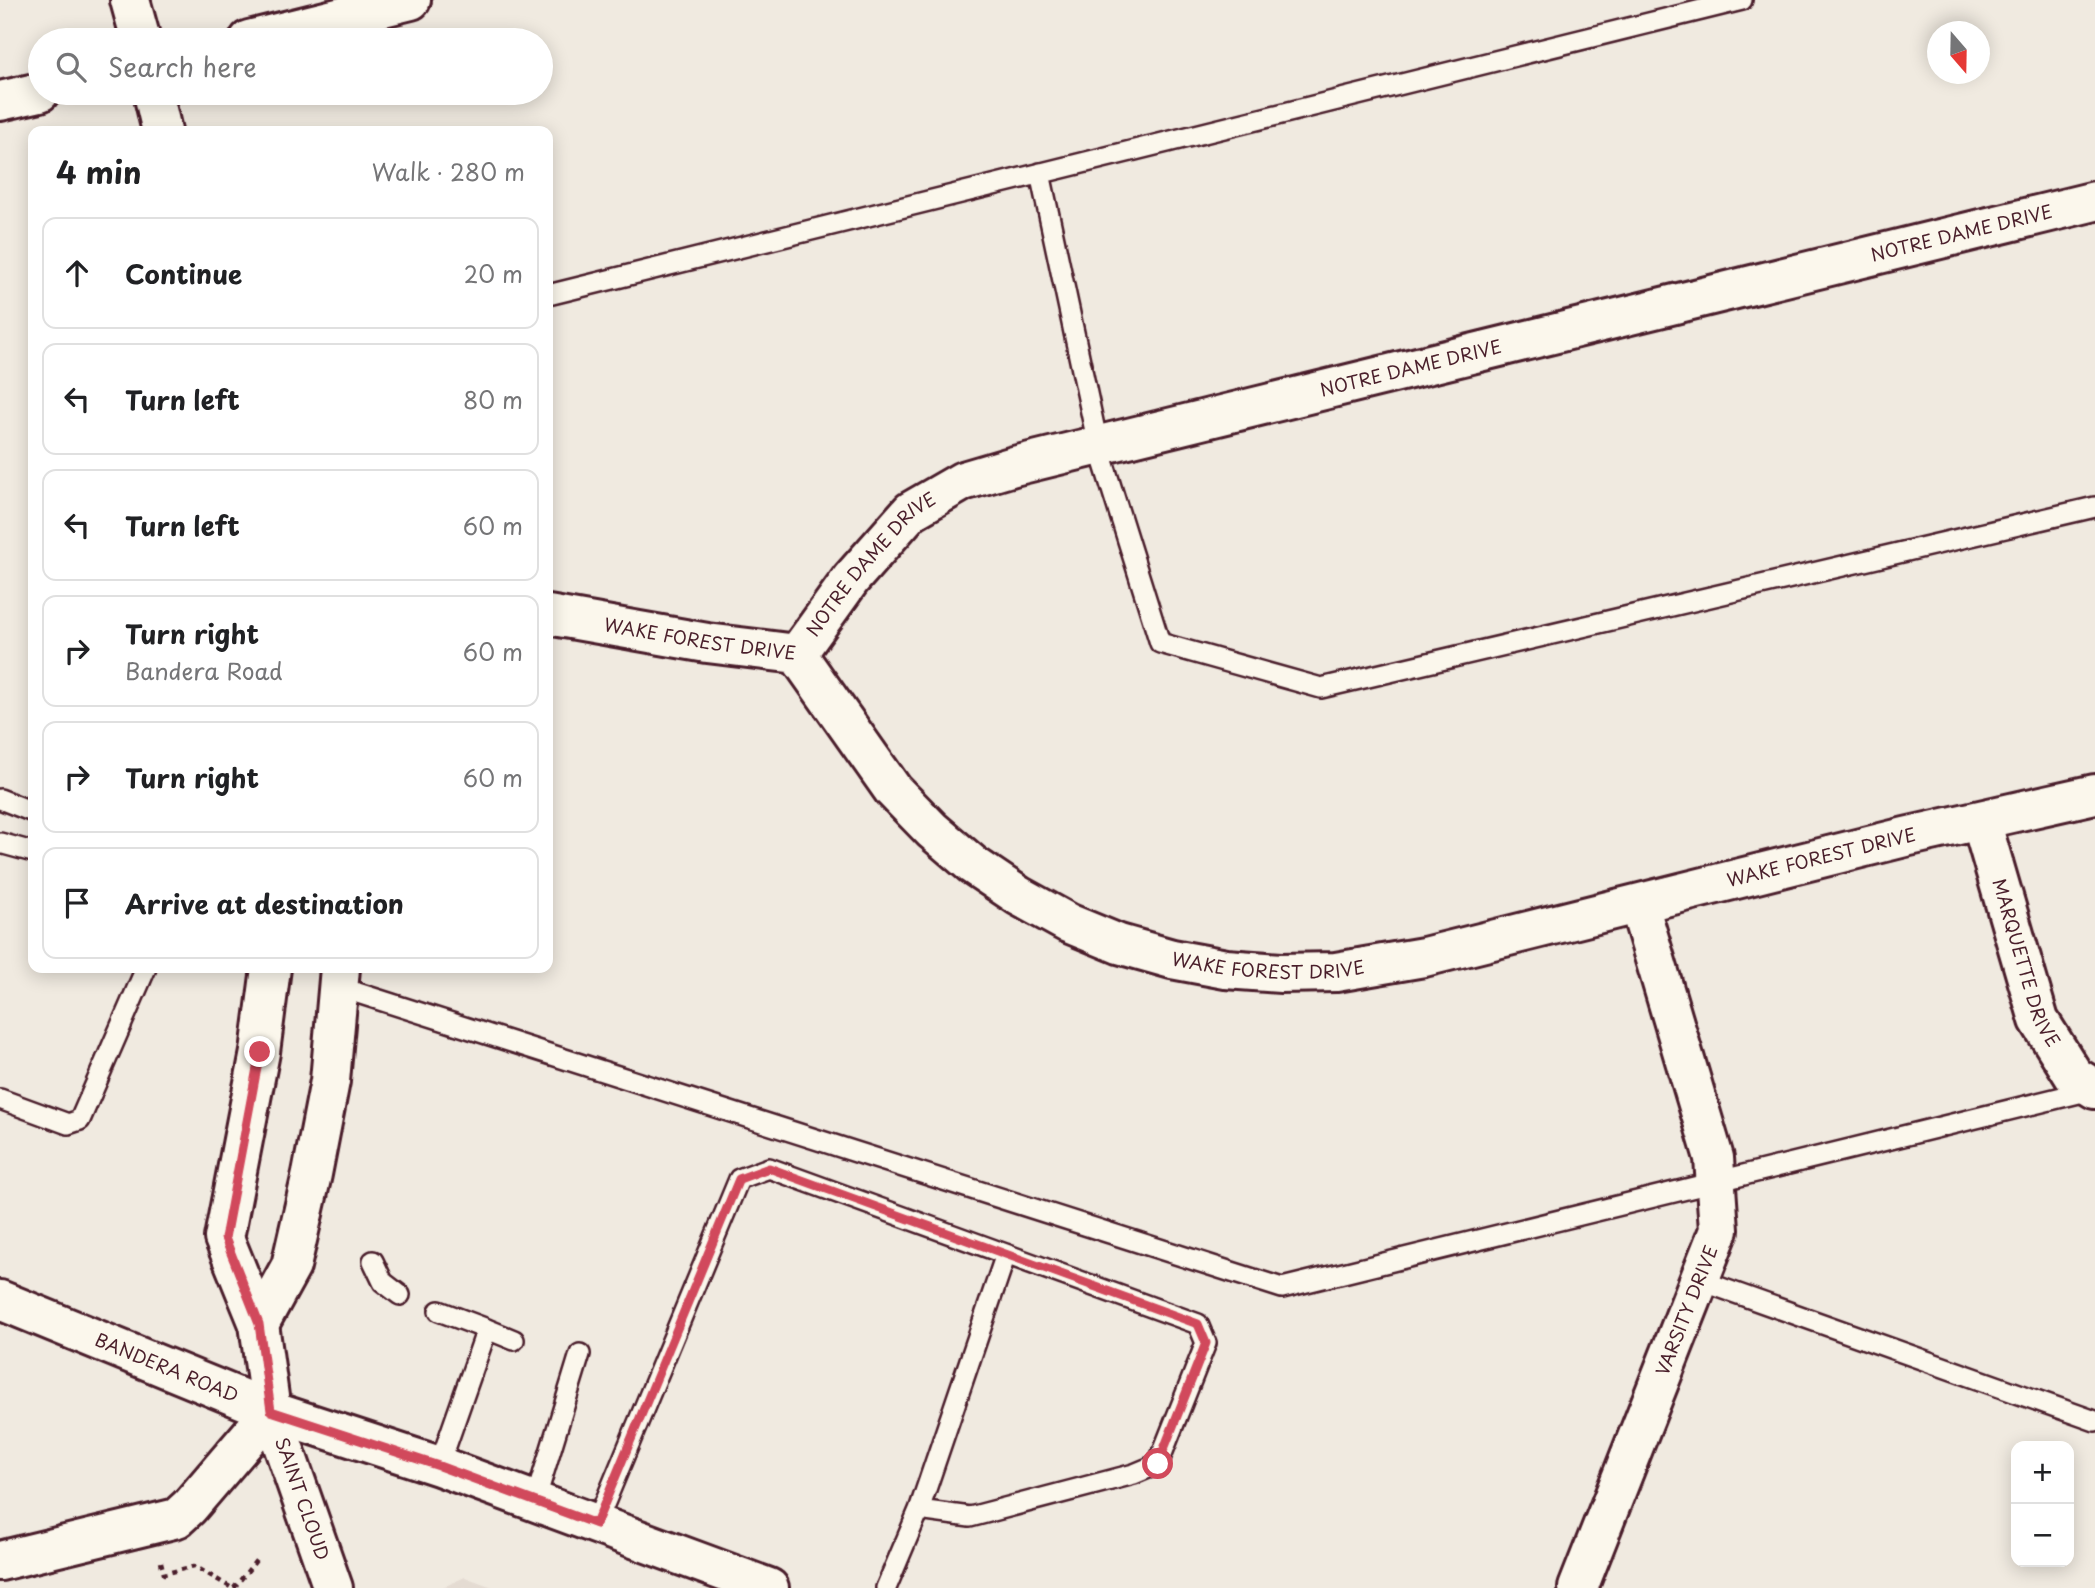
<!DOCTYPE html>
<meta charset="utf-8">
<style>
body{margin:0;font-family:"Playpen Sans",sans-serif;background:#f2f2f2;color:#202124}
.controls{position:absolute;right:21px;bottom:21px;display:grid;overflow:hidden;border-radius:14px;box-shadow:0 4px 18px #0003}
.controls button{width:63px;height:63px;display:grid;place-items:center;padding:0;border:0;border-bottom:2px solid #e0e0e0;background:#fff;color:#202124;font:35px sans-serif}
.compass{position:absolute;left:1927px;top:21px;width:63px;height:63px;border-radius:50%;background:#fff;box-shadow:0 4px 18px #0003;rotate:160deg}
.stop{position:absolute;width:21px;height:21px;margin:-16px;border:5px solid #d1495b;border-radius:50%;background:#fff}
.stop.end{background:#d1495b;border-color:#fff;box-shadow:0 2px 7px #0008}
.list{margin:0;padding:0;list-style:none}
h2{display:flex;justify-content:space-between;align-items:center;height:91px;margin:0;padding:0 28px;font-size:30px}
h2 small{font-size:23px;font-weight:400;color:#757577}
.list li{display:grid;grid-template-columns:46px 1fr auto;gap:21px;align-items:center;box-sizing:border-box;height:112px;margin:0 14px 14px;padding:0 14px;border:2px solid #e0e0e0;border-radius:14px}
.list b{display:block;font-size:26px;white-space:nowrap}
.list p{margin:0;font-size:23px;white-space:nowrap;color:#757577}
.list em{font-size:23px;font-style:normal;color:#757577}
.icon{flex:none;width:38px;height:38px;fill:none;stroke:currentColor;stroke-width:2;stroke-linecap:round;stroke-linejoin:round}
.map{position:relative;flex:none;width:2095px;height:1588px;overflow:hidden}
.search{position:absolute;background:#fff;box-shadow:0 4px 18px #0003;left:28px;top:28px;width:525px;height:77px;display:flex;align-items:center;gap:18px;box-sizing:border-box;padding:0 24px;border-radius:38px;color:#757577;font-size:26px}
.panel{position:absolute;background:#fff;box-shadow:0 4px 18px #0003;left:28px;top:126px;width:525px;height:847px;border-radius:14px}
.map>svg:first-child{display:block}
.built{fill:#e4dbd2}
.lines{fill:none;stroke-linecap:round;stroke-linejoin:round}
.service-casing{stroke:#4a1f2b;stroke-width:24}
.minor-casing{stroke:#4a1f2b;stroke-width:44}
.tertiary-casing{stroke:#4a1f2b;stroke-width:44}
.primary-casing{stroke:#4a1f2b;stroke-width:44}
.path{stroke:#4a1f2b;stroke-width:4.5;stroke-dasharray:5 5;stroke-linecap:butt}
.service{stroke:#fbf7ec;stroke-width:19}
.minor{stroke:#fbf7ec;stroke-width:38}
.tertiary{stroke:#fbf7ec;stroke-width:38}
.primary{stroke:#fbf7ec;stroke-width:38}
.route{stroke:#d1495b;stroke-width:9}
.labels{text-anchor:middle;stroke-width:7;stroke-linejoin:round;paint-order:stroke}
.street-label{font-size:18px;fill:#4a1f2b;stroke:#fbf7ec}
</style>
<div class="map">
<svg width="2095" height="1588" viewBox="0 0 2095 1588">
<rect width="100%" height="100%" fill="#f0eae0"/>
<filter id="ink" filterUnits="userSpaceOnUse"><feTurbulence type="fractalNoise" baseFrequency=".0143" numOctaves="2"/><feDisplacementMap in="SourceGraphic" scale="14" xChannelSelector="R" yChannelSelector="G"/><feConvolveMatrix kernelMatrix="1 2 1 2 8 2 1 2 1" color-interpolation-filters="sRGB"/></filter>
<g filter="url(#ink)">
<path class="built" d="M465 1577 495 1588H441Z"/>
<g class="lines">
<defs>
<path id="service" d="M1040 173 1098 445 1160 643 1321 688 2095 507
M548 295 1742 0
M0 799 33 812
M0 843 33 852
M339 987 1282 1288 2095 1089
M0 1099 68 1124 80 1120 146 968
M373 1261 383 1282 400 1295
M1699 1280 2095 1421
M439 1311 487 1329 439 1466
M487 1329 514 1340
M535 1501 580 1354
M919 1510 1006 1254
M596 1524 739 1179 769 1168 1198 1324 1206 1343 1158 1464 1134 1474 970 1517 919 1510 886 1588"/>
<g id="minor">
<path id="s1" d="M548 615 707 643 797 654 893 790 932 830 973 865 1019 896 1068 923 1119 944 1172 959 1226 969 1281 973 1336 972 1424 957 1905 837 2095 794"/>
<path id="s2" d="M797 654 851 579 911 511 963 481 1014 466 2095 201"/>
<path id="s3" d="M1981 821 2039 1020 2074 1076 2095 1089"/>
<path d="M0 1561 177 1518 189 1507 271 1411"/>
<path id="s4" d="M1578 1588 1719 1230 1714 1158 1639 905"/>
</g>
<path id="tertiary" d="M249 40 411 0
M0 101 40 92"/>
<g id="primary">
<path d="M130 0 141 40"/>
<path d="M153 93 162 131"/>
<path id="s5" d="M271 968 260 1052 224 1238 259 1324 271 1411 333 1588"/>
<path id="s6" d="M0 1300 271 1411 439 1466 769 1588"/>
<path d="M259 1324 291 1266 312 1174 330 1081 340 968"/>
</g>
</defs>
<use href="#service" class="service-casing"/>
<use href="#minor" class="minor-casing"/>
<use href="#tertiary" class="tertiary-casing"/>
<use href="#primary" class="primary-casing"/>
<path class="path" d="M161 1562 164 1574 194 1566 232 1588
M234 1588 258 1558"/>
<use href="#service" class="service"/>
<use href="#minor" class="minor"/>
<use href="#tertiary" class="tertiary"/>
<use href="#primary" class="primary"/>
</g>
</g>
<g class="lines" filter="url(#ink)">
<path class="route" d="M260 1052 225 1238 259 1324 271 1411 439 1466 596 1524 739 1179 769 1168 1198 1324 1206 1343 1158 1464"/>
</g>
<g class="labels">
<g class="street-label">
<text dy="6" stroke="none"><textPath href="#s2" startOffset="1272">NOTRE DAME DRIVE</textPath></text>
<text dy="6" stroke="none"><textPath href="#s2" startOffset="705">NOTRE DAME DRIVE</textPath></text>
<text dy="6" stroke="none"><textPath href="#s2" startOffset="117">NOTRE DAME DRIVE</textPath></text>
<text dy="6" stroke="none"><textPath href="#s1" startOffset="154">WAKE FOREST DRIVE</textPath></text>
<text dy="6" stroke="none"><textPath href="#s1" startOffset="1414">WAKE FOREST DRIVE</textPath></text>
<text dy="6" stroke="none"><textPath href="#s1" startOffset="847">WAKE FOREST DRIVE</textPath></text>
<text dy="6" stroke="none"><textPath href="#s3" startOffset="149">MARQUETTE DRIVE</textPath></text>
<text dy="6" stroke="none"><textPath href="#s4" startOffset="298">VARSITY DRIVE</textPath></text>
<text dy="6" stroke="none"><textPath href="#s6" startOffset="180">BANDERA ROAD</textPath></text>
<text dy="6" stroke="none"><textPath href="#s5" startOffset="548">SAINT CLOUD</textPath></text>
</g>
</g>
</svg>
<div class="controls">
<button>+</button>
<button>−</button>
</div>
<svg class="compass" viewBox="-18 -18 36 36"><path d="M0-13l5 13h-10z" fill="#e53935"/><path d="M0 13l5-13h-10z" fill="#757577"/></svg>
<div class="stop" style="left:1158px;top:1464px"></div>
<div class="stop end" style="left:260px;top:1052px"></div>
<div class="search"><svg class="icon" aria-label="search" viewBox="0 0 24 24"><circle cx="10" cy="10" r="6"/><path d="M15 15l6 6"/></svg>Search here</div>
<section class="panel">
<h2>4 min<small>Walk · 280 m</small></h2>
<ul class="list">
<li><svg class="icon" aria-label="ahead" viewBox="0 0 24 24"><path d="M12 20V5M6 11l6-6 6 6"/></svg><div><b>Continue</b></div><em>20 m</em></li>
<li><svg class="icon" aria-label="left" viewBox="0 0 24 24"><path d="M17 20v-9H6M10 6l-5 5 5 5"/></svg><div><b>Turn left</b></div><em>80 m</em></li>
<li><svg class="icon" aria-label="left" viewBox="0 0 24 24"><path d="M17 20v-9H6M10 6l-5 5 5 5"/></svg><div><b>Turn left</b></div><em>60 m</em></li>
<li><svg class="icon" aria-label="right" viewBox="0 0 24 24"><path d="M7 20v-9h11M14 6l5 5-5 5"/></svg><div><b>Turn right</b><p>Bandera Road</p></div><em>60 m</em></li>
<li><svg class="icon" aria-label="right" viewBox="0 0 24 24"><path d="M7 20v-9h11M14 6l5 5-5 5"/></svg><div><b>Turn right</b></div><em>60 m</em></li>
<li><svg class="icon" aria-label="arrive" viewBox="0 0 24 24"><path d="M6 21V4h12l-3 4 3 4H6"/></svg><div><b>Arrive at destination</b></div></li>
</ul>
</section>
</div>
